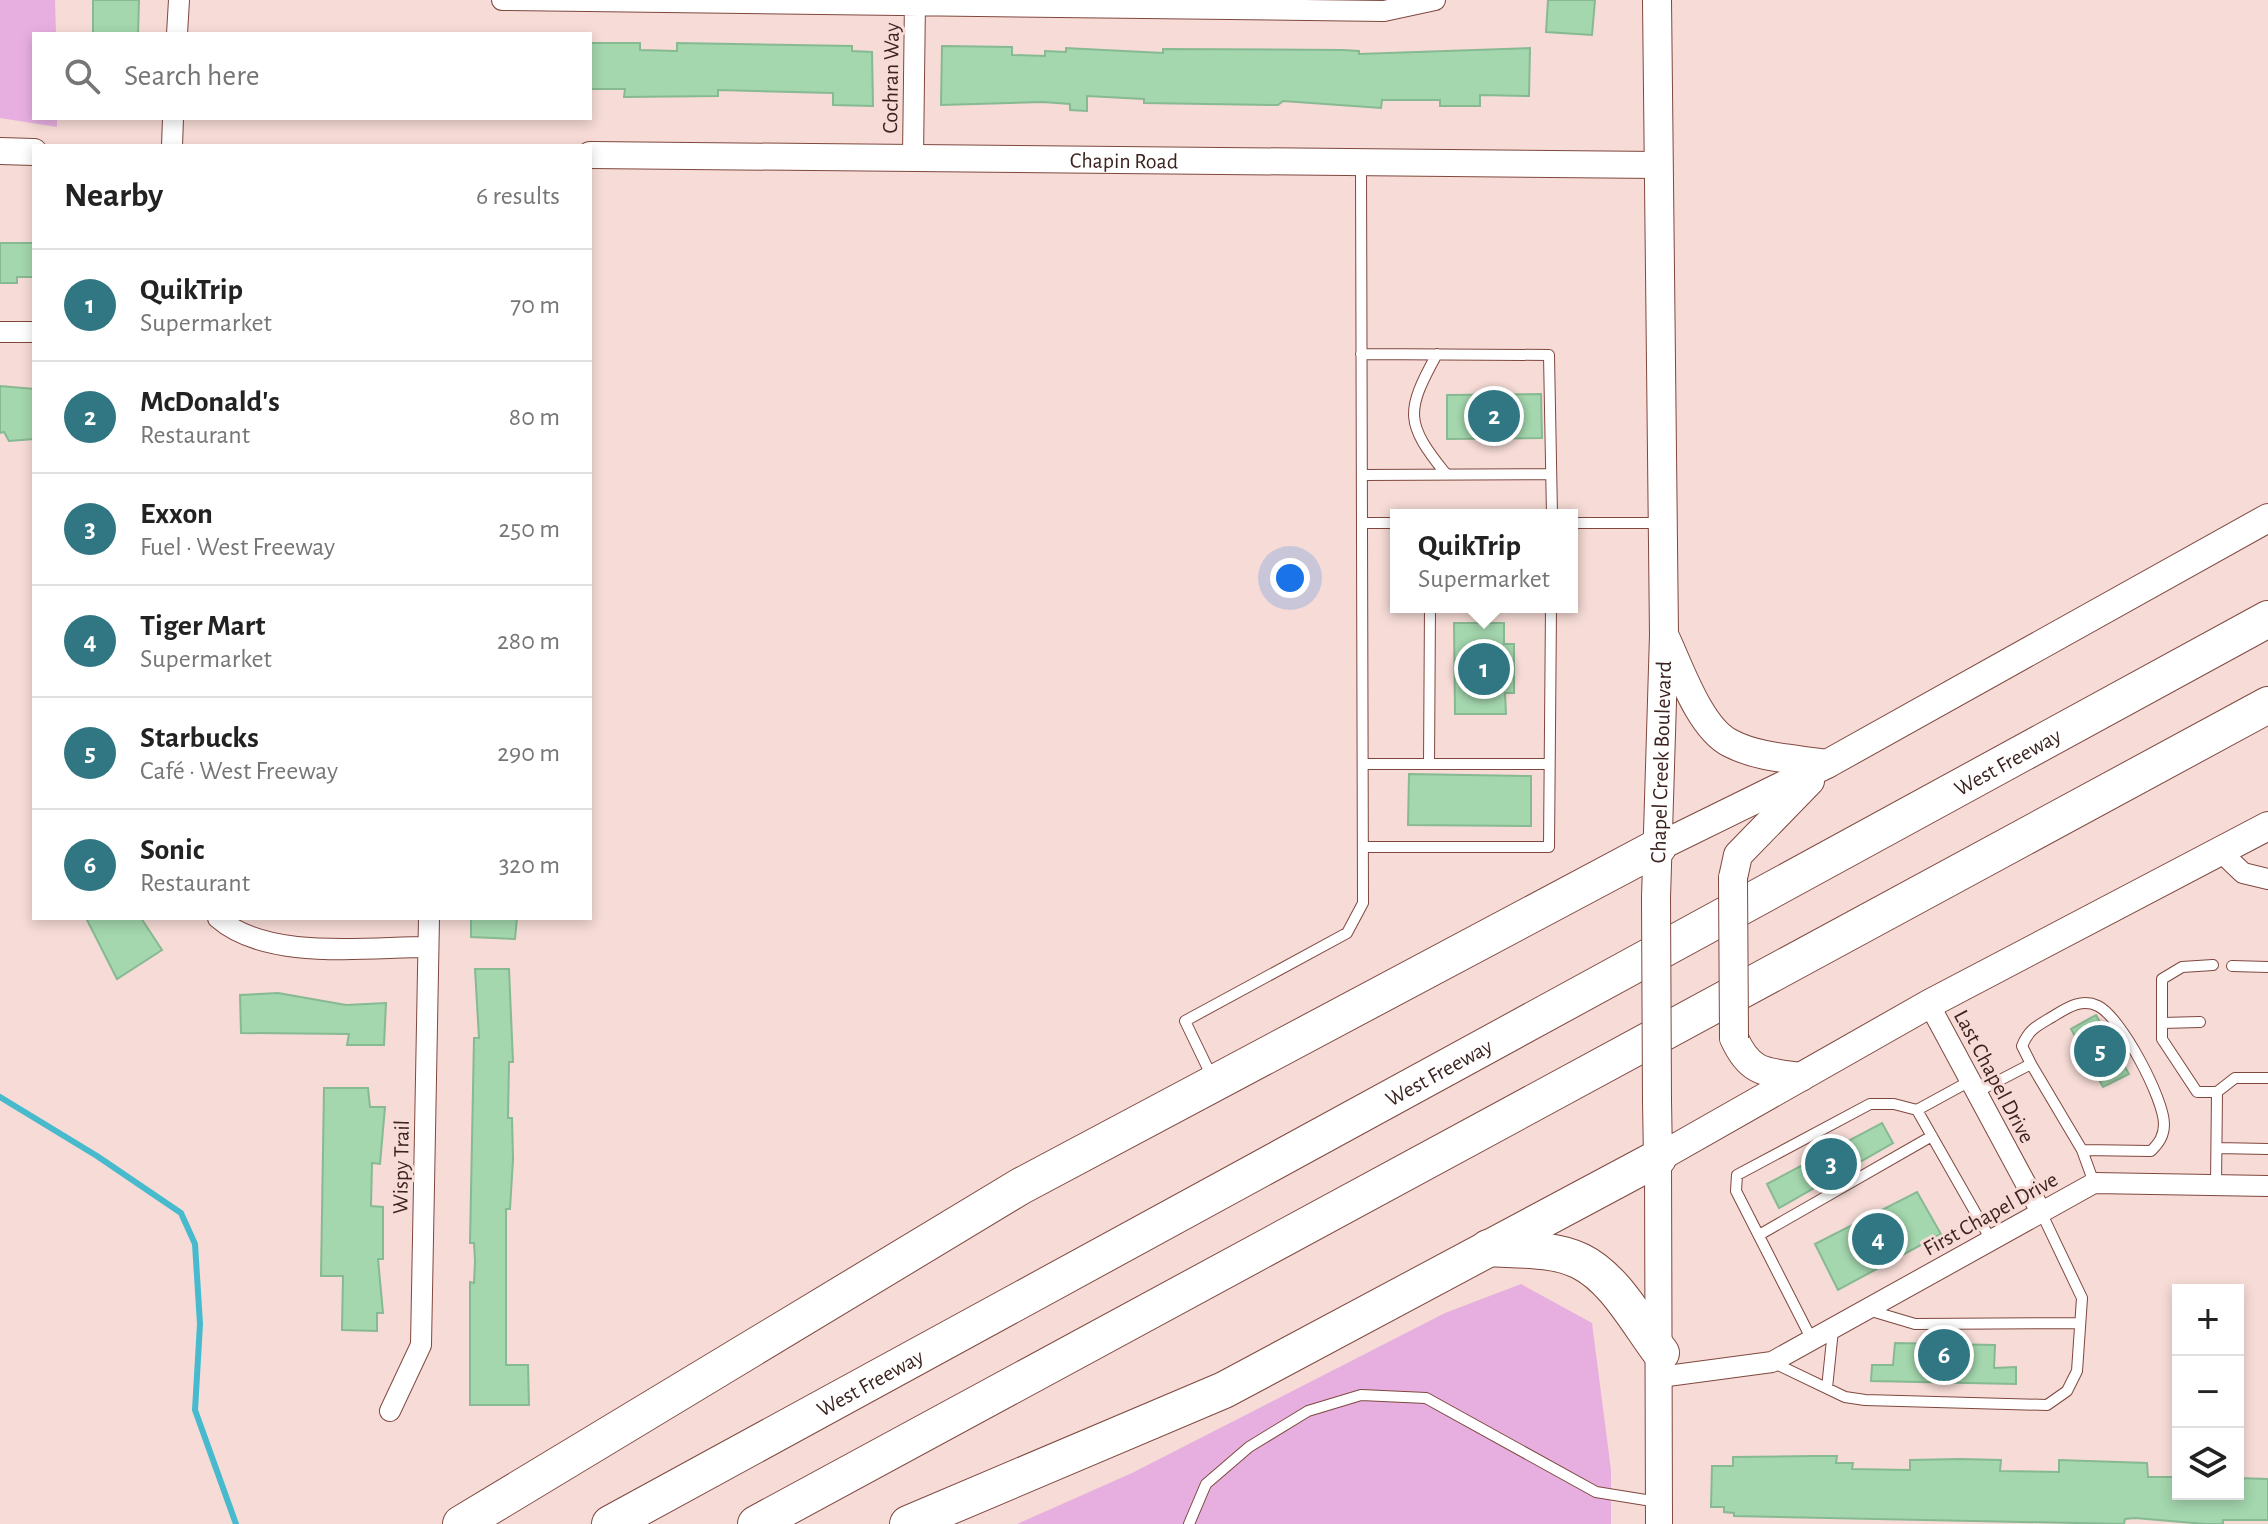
<!DOCTYPE html>
<meta charset="utf-8">
<style>
body{margin:0;font-family:"Alegreya Sans",sans-serif;background:#f6f6f6;color:#222}
.controls{position:absolute;right:24px;bottom:24px;display:grid;overflow:hidden;border-radius:0px;box-shadow:0 4px 12px #0003}
.controls button{width:72px;height:72px;display:grid;place-items:center;padding:0;border:0;border-bottom:2px solid #e0e0e0;background:#fff;color:#222;font:40px sans-serif}
.you{position:absolute;left:1290px;top:578px;width:28px;height:28px;margin:-20px;border:6px solid #fff;border-radius:50%;background:#1a73e8;box-shadow:0 0 0 12px #1a73e833}
.badge{display:grid;place-items:center;width:52px;height:52px;border-radius:50%;background:#307783;color:#fff;font-size:26px;font-weight:700}
.pin{position:absolute;translate:-50% -50%;border:4px solid #fff;box-shadow:0 2px 8px #0006}
.popup{position:absolute;left:1390px;top:509px;width:188px;height:104px;box-sizing:border-box;display:grid;place-content:center;border-radius:0px;background:#fff;filter:drop-shadow(0 2px 6px #0005);font-size:26px;white-space:nowrap;color:#767676}
.popup b{font-size:30px;color:#222}
.popup::after{content:'';position:absolute;left:50%;top:100%;margin-left:-16px;border:16px solid transparent;border-top-color:#fff}
.list{margin:0;padding:0;list-style:none}
h2{display:flex;justify-content:space-between;align-items:center;height:104px;margin:0;padding:0 32px;font-size:34px}
h2 small{font-size:26px;font-weight:400;color:#767676}
.list li{display:grid;grid-template-columns:52px 1fr auto;gap:24px;align-items:center;box-sizing:border-box;height:112px;padding:0 32px;border-top:2px solid #e0e0e0}
.list b{display:block;font-size:30px;white-space:nowrap}
.list p{margin:0;font-size:26px;white-space:nowrap;color:#767676}
.list em{font-size:26px;font-style:normal;color:#767676}
.icon{flex:none;width:44px;height:44px;fill:none;stroke:currentColor;stroke-width:2;stroke-linecap:round;stroke-linejoin:round}
.map{position:relative;flex:none;width:2268px;height:1524px;overflow:hidden}
.search{position:absolute;background:#fff;box-shadow:0 4px 12px #0003;left:32px;top:32px;width:560px;height:88px;display:flex;align-items:center;gap:20px;box-sizing:border-box;padding:0 28px;border-radius:0px;color:#767676;font-size:30px}
.panel{position:absolute;background:#fff;box-shadow:0 4px 12px #0003;left:32px;top:144px;width:560px;height:776px;border-radius:0px}
.map>svg:first-child{display:block}
.green{fill:#e7afe0}
.lines{fill:none;stroke-linecap:round;stroke-linejoin:round}
.stream{stroke:#47bacd;stroke-width:6}
.building{fill:#a4d7ae;stroke:#87b992;stroke-width:2}
.service-casing{stroke:#7f483f;stroke-width:12}
.minor-casing{stroke:#7f483f;stroke-width:22}
.tertiary-casing{stroke:#7f483f;stroke-width:28}
.secondary-casing{stroke:#7f483f;stroke-width:30}
.motorway-casing{stroke:#7f483f;stroke-width:38}
.service{stroke:#fff;stroke-width:10}
.minor{stroke:#fff;stroke-width:20}
.tertiary{stroke:#fff;stroke-width:26}
.secondary{stroke:#fff;stroke-width:28}
.motorway{stroke:#fff;stroke-width:36}
.secondary-bridge-casing{stroke:#7f483f;stroke-width:30;stroke-linecap:butt}
.secondary-bridge{stroke:#fff;stroke-width:28}
.labels{text-anchor:middle;stroke-width:6;stroke-linejoin:round;paint-order:stroke}
.street-label{font-size:22px;fill:#3c231f;stroke:#f6dbd6}
</style>
<div class="map">
<svg width="2268" height="1524" viewBox="0 0 2268 1524">
<rect width="100%" height="100%" fill="#f6dbd6"/>
<path class="green" d="M0 0H55L56 34H34V118H57V127L0 118Z
M1521 1284 1592 1323 1611 1470V1524H1017L1132 1473 1445 1313Z"/>
<g class="lines">
<path class="stream" d="M0 1097 97 1156 181 1213 195 1244 200 1324 195 1410 236 1524"/>
</g>
<path class="building" d="M93 0H139L138 34H93Z
M1548 0H1595L1592 35 1546 32Z
M590 43H640V50L677 51V43L852 46V51L872 52 873 106 833 105V93L718 90V96L624 97 625 89H590Z
M942 46 1012 47V55L1045 56V51L1066 52V48L1163 53V49L1342 50 1359 51V54L1530 48 1529 96 1480 95V106H1440V100H1382L1381 108 1283 101 1278 105 1144 103V99L1087 96V111L1070 110V104L1043 102 941 105Z
M0 243H33V277H17V283H0Z
M0 386 34 389V439L9 441 4 432 0 433Z
M1541 394 1542 438 1447 439V395Z
M1454 623H1504V644H1514V693H1505L1506 714H1455Z
M1409 774 1531 776V826L1408 825Z
M86 918H141L162 950 117 979Z
M471 918H517L515 939 471 937Z
M475 969H509L513 1062H509L508 1118H512L513 1159 510 1209H506V1365H528L529 1405H470V1282L474 1283 475 1261 474 1243H470L474 1038H479Z
M278 993 346 1005 386 1003 384 1045H347L349 1034 241 1033 240 995Z
M2096 1015 2129 1074 2103 1087 2071 1029Z
M324 1088H368L370 1107H385L380 1164 372 1163 371 1206 383 1207V1259H378L383 1313H377V1331L342 1330 343 1276H321Z
M1882 1123 1893 1143 1779 1208 1767 1184Z
M1917 1192 1941 1234 1838 1290 1815 1244Z
M1895 1343 1995 1345 1994 1368 2016 1367V1384L1871 1381 1872 1365H1893Z
M1813 1456H1837L1836 1463H1853L1852 1469 1910 1470V1460L1960 1459 2001 1460 2000 1471 2059 1472V1460L2147 1463 2148 1477H2178V1494H2238V1478L2268 1479V1520H2223V1524H2205L2135 1518 2125 1519 2124 1524 1734 1516V1513L1724 1512V1507H1711L1712 1466H1733V1457Z"/>
<g class="lines">
<defs>
<path id="service" d="M1361 354 1549 355 1552 515
M1437 354C1405 412 1405 423 1446 474
M1362 475 1551 474
M1362 523H1396
M1572 523H1662
M1363 764H1549
M1429 764 1430 607
M1363 847H1549L1551 607
M2213 965 2182 967 2162 979V1039L2197 1092H2217
M2232 966 2268 967
M2162 1023 2200 1022
M2031 1064 2022 1046C2029 1029 2037 1026 2052 1017 2067 1008 2081 998 2098 1006 2121 1017 2164 1099 2164 1124 2164 1136 2159 1143 2151 1151L2082 1150
M1212 1077 1185 1021 1347 933 1363 903 1361 164
M1970 1081 1917 1110 1991 1240
M1977 1092 2031 1064 2082 1150 2094 1183
M2217 1148 2268 1149
M2216 1185 2217 1092 2235 1078H2268
M1759 1235 1932 1136
M1868 1310 1915 1324 2080 1323
M1812 1340 1736 1191 1737 1175 1870 1104H1894L1917 1110
M1772 1362 1845 1397 1865 1400 2047 1405 2067 1391 2077 1371 2082 1298 2041 1212
M1827 1388 1833 1330
M1189 1524 1206 1484 1249 1447 1308 1411 1361 1395 1426 1398 1596 1492 1658 1502"/>
<path id="minor" d="M502 0 1384 11 1435 0
M177 34 179 0
M172 146 173 118
M913 157 915 0
M0 332H34
M2221 852 2243 873 2268 879
M218 918C267 961 365 947 428 947
M1929 1004 2041 1212
M1660 1377 1772 1362 2094 1183 2268 1186
M390 1411 421 1345 429 918"/>
<g id="tertiary">
<path d="M0 151 34 152"/>
<path id="s1" d="M590 155 1658 165"/>
<path d="M1658 1158 1659 1524"/>
</g>
<g id="secondary">
<path d="M1666 639C1680 669 1700 728 1730 743 1758 758 1796 759 1827 764"/>
<path d="M1658 847 1827 764 2268 518"/>
<path d="M1733 878 1738 855 1810 781"/>
<path id="s2" d="M1656 898 1664 635 1657 0"/>
<path d="M1734 1038C1750 1074 1766 1072 1801 1077"/>
<path d="M1657 1101 1658 1158 1929 1004 2268 826"/>
</g>
<g id="motorway">
<path d="M1488 1248C1517 1250 1554 1248 1580 1261 1615 1278 1638 1323 1661 1353"/>
<path d="M461 1524 1021 1186 1658 847"/>
<path id="s3" d="M610 1524 2268 619"/>
<path d="M756 1524 2268 705"/>
<path d="M908 1524 1224 1390 1658 1158"/>
</g>
</defs>
<use href="#service" class="service-casing"/>
<use href="#minor" class="minor-casing"/>
<use href="#tertiary" class="tertiary-casing"/>
<use href="#secondary" class="secondary-casing"/>
<use href="#motorway" class="motorway-casing"/>
<use href="#service" class="service"/>
<use href="#minor" class="minor"/>
<use href="#tertiary" class="tertiary"/>
<use href="#secondary" class="secondary"/>
<use href="#motorway" class="motorway"/>
<defs>
<path id="secondary-bridge" d="M1733 878 1734 1038
M1656 898 1657 1101"/>
</defs>
<use href="#secondary-bridge" class="secondary-bridge-casing"/>
<use href="#secondary-bridge" class="secondary-bridge"/>
</g>
<g class="labels">
<g class="street-label">
<text transform="translate(890 78) rotate(-89)" y="8">Cochran Way</text>
<text dy="8" stroke="none"><textPath href="#s1" startOffset="534">Chapin Road</textPath></text>
<text dy="8" stroke="none"><textPath href="#s3" startOffset="1592">West Freeway</textPath></text>
<text dy="8" stroke="none"><textPath href="#s2" startOffset="136">Chapel Creek Boulevard</textPath></text>
<text dy="8" stroke="none"><textPath href="#s3" startOffset="944">West Freeway</textPath></text>
<text transform="translate(1995 1076) rotate(62)" y="8">Last Chapel Drive</text>
<text transform="translate(400 1167) rotate(-89)" y="8">Wispy Trail</text>
<text transform="translate(1990 1213) rotate(-29)" y="8">First Chapel Drive</text>
<text dy="8" stroke="none"><textPath href="#s3" startOffset="296">West Freeway</textPath></text>
</g>
</g>
</svg>
<div class="controls">
<button>+</button>
<button>−</button>
<button><svg class="icon" aria-label="layers" viewBox="0 0 24 24"><path d="M12 4l9 5-9 5-9-5zM3 14l9 5 9-5"/></svg></button>
</div>
<div class="you"></div>
<div class="pin badge" style="left:1484px;top:669px">1</div>
<div class="popup"><b>QuikTrip</b>Supermarket</div>
<div class="pin badge" style="left:1494px;top:416px">2</div>
<div class="pin badge" style="left:1831px;top:1164px">3</div>
<div class="pin badge" style="left:1878px;top:1239px">4</div>
<div class="pin badge" style="left:2100px;top:1051px">5</div>
<div class="pin badge" style="left:1944px;top:1355px">6</div>
<div class="search"><svg class="icon" aria-label="search" viewBox="0 0 24 24"><circle cx="10" cy="10" r="6"/><path d="M15 15l6 6"/></svg>Search here</div>
<section class="panel">
<h2>Nearby<small>6 results</small></h2>
<ul class="list">
<li><span class="badge">1</span><div><b>QuikTrip</b><p>Supermarket</p></div><em>70 m</em></li>
<li><span class="badge">2</span><div><b>McDonald's</b><p>Restaurant</p></div><em>80 m</em></li>
<li><span class="badge">3</span><div><b>Exxon</b><p>Fuel · West Freeway</p></div><em>250 m</em></li>
<li><span class="badge">4</span><div><b>Tiger Mart</b><p>Supermarket</p></div><em>280 m</em></li>
<li><span class="badge">5</span><div><b>Starbucks</b><p>Café · West Freeway</p></div><em>290 m</em></li>
<li><span class="badge">6</span><div><b>Sonic</b><p>Restaurant</p></div><em>320 m</em></li>
</ul>
</section>
</div>
